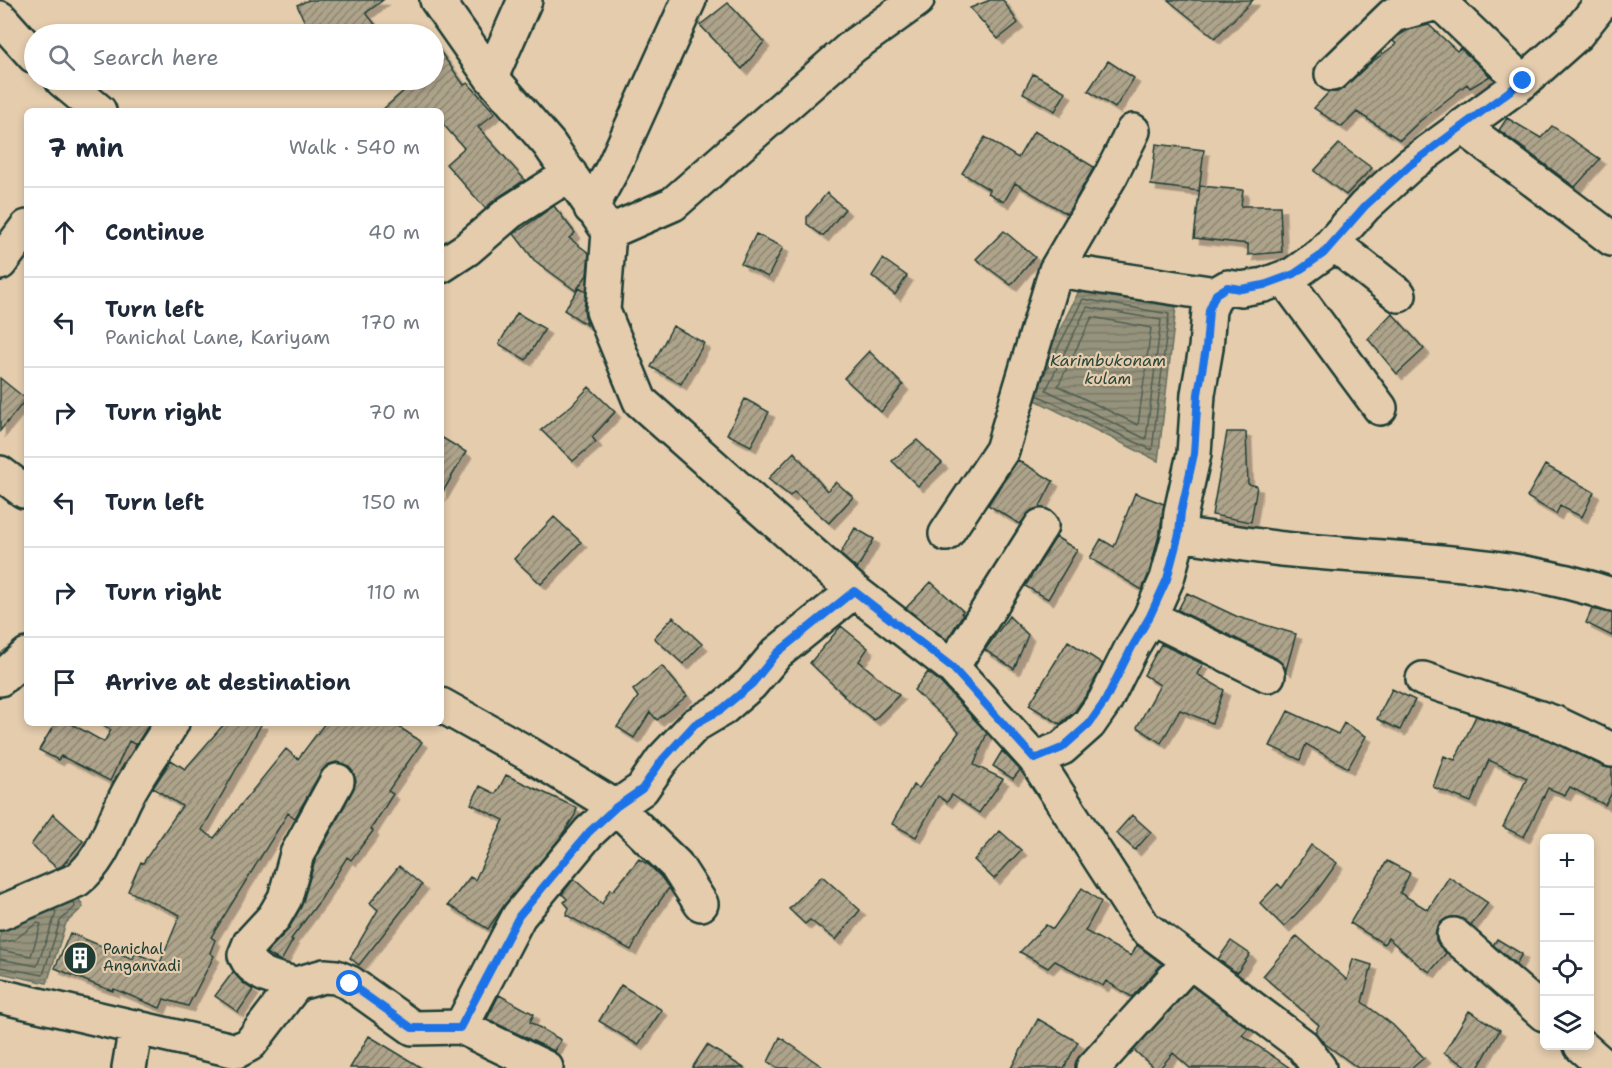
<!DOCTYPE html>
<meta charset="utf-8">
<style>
body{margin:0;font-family:"Shantell Sans",sans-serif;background:#f2f2f3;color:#1f2937}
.controls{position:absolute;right:18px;bottom:18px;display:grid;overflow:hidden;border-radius:9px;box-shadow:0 3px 9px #0003}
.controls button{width:54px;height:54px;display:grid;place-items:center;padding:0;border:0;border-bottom:2px solid #e0e1e3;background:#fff;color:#1f2937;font:30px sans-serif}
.stop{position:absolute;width:18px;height:18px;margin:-14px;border:4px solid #1a73e8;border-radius:50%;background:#fff}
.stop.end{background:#1a73e8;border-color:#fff;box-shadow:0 2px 6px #0008}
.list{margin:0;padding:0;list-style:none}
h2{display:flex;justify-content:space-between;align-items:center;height:78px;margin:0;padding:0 24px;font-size:26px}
h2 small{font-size:20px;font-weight:400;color:#747a83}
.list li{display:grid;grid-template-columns:39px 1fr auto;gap:18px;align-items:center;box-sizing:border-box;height:90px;padding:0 24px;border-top:2px solid #e0e1e3}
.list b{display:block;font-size:22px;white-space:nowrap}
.list p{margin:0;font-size:20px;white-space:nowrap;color:#747a83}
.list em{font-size:20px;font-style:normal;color:#747a83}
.icon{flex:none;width:33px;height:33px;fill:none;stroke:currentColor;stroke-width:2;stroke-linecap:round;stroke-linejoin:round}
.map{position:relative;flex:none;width:1612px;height:1068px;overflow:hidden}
.search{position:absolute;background:#fff;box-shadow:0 3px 9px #0003;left:24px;top:24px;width:420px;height:66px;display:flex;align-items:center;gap:15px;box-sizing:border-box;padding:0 21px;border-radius:33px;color:#747a83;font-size:22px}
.panel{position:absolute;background:#fff;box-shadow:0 3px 9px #0003;left:24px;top:108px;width:420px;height:618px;border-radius:9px}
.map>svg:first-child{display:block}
.water{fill:url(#water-rules);stroke:#667160;stroke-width:1.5}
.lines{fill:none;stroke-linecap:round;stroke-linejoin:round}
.shore{stroke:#4f5f51;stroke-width:1.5}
.building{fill:url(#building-hatch);stroke:#1f3d34;stroke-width:1.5;filter:url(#shadow)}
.minor-casing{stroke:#1f3d34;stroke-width:38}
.minor{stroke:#e4ccad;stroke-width:33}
.route{stroke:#1a73e8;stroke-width:8}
.labels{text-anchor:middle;stroke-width:4.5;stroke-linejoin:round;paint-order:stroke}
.poi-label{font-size:15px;fill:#1f3d34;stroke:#e4ccad;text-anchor:start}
.water-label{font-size:16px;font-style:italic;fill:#2b463b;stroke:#e4ccad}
</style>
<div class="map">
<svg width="1612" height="1068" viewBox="0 0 1612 1068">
<defs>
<pattern id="water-rules" width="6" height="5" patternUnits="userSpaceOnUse" patternTransform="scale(1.5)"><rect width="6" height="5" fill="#96937d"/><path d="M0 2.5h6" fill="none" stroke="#7a7967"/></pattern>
<pattern id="building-hatch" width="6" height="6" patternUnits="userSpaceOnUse" patternTransform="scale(1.5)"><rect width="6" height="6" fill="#aea38b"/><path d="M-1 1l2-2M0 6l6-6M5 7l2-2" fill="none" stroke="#8d8672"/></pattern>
<filter id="shadow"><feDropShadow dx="5.5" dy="5.5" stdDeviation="0" flood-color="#0004"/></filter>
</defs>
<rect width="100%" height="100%" fill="#e4ccad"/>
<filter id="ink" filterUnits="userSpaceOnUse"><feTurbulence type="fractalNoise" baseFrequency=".0167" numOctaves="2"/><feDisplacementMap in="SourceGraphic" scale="12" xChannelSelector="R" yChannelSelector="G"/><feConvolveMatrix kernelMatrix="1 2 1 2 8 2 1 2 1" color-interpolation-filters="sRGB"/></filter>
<g filter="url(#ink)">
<path class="water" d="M1079 291 1176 307 1158 461 1027 396Z
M74 888 83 907 66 923 47 983 0 973V925Z"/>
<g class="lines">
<path class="shore" d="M1087 307 1161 320 1146 439 1046 390Z
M1092 317 1151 328 1138 425 1058 386Z
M1037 395 1152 450 1169 314 1083 299 1042 379
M0 943 14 940 37 923 41 924 31 956 0 950
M0 959 37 966 56 913 54 909
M0 967 43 975 60 921 75 907 74 901"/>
</g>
<path class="building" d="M309 0H383L366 13 383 34H310L297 5Z
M990 0H1003L1018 23 998 39 970 8Z
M1168 0H1253L1215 38Z
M728 3 764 42 742 69 700 25Z
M1429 25 1457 51 1460 48 1490 76 1470 88 1467 84 1420 121 1400 140 1357 112 1342 127 1314 108 1329 92H1337L1345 87 1368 65 1396 44 1393 41 1398 36 1408 30Z
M434 43 464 85 468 83 495 113 478 127 525 180 500 196 485 208 446 164 464 148 441 122V111H381L416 80H434Z
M1108 61 1134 78 1115 108 1088 91Z
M1033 74 1066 92 1055 111 1023 93Z
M1507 118 1541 138 1552 126 1600 159 1575 187 1499 130Z
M1034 131 1094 167 1067 214 1015 183 1004 202 988 193 990 190 962 173 985 137 1018 158Z
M1156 144 1204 150 1199 191 1151 185Z
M1339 144 1372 168 1346 195 1314 171Z
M1200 186 1243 190 1241 206H1280L1282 252 1248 255V244L1194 238Z
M827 193 845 209 823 236 807 224V217Z
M554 206 575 233 569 238 589 253 587 275 576 291 534 260 514 234Z
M1004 231 1035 257 1011 285 976 259Z
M756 234 783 247 768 277 741 264Z
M883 259 907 276 895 295 872 276Z
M579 288 586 292 584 310 587 325 564 310Z
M517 313 545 329 526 360 499 344Z
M1392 313 1424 349 1397 374 1368 339Z
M673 326 704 343 681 384 651 367Z
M869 351 903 385 881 412 844 378Z
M0 378 26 399 0 431Z
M589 387 615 412 592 437 596 442 573 461 541 430 572 405Z
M745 399 769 412 751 446 727 434Z
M1227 432H1246L1248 484 1257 486 1251 522 1212 515Z
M441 437 466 452 441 495Z
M917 440 942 463 918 486 892 461Z
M794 452 827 491 836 482 853 497 829 523 794 492 790 496 768 479Z
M1018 460 1053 481 1039 508 1032 510 1020 524 988 505Z
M1545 465 1594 492 1582 517 1560 506 1556 514 1527 497Z
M1135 493 1164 504 1160 531 1149 573 1142 590 1090 558 1101 539 1114 547Z
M554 517 581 542 541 584 514 559Z
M855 528 874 539 857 569 840 554Z
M1056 537 1077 550 1048 599 1025 586Z
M931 582 963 611 961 613 963 614 947 640 906 608Z
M1187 593 1238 617 1296 634 1286 670 1276 658 1178 610Z
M1592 609 1612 613V636L1586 623Z
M1009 616 1028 635 1014 669 985 650Z
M673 617 702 644 683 664 654 638Z
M841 626 868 648 859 661 899 695 874 720 843 696 844 695 810 663Z
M1068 641 1103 664 1089 691 1075 711 1060 724 1029 705Z
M1161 644 1203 664 1197 674 1224 690 1212 723 1180 710 1161 743 1137 727 1160 685 1144 675Z
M662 666 687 696 657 720 650 712 634 738 617 727 638 697 633 690Z
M928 672 939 681 987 733 974 765 1003 779 979 813 952 795 947 802 938 796 916 837 892 824 913 785 919 788 959 732 914 690Z
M1392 689 1415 700 1400 730 1377 719Z
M1288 711 1338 734 1344 723 1366 736 1348 768 1306 744 1300 760 1270 746Z
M1476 716 1548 740 1604 767 1612 768V793L1605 805 1570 787 1565 795 1548 788 1524 837 1503 827 1527 778 1489 760 1471 802 1433 787 1444 756 1455 760Z
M55 723H70L104 742 111 730 100 723H150L136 745 129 741 110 781 61 756 58 760 39 750Z
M225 723H262L202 830 214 838 286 749 298 759 325 723H393L422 742 388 791 393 794 371 829 373 831 351 860 347 857 321 899 291 939 293 940 281 961 266 953 288 930 301 907 315 861 353 790 356 781 353 772 345 764 336 762 327 765 321 772 295 818 288 813 211 937 215 940 210 953 214 956 188 1006 164 999 160 1008 114 989 113 991 96 985 55 968 70 933 133 959 135 953 160 963 180 915 128 891 141 862 143 863 182 806 153 788 171 760 185 769Z
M1002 751 1020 770 1013 779 993 766Z
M506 775 577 808 575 815 560 838 505 904 488 929 448 905 470 877 475 880 504 820 471 804 480 786 496 794Z
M53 814 83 841 62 866 57 868 31 845Z
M1132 815 1151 832 1135 850 1116 833Z
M1000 831 1021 850 994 879 974 860Z
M1311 845 1337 863 1314 895 1284 927 1260 903 1278 884 1282 888Z
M639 859 649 865 661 877 669 888 648 918 631 950 566 915 569 908 564 902 567 899 562 894 574 879 602 904 610 889 613 891Z
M1387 861 1410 873 1400 893 1428 910 1449 877 1488 903 1471 925 1457 917 1447 918 1440 923 1436 931V940L1446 953 1430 972 1420 966 1388 938 1384 944 1350 923Z
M399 866 422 885 359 965 350 958 378 910 370 903Z
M822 876 860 910 836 940 810 920 805 924 789 909Z
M1082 888 1101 902 1085 931 1131 956 1137 945 1162 964 1132 997 1106 981 1103 986 1055 961 1048 968 1020 952 1046 925 1053 929Z
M1297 936 1347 980 1353 959 1372 965 1362 1002 1393 1025 1424 1058 1412 1068H1358L1324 1043 1315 1032 1319 1025 1263 976Z
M1497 939 1522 954 1516 964 1493 945Z
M1231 941 1250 954 1237 973 1218 959Z
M233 972 243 983 253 990 238 1012 215 996Z
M621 985 662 1010 638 1045 599 1021Z
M1192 986 1248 1028 1242 1035 1290 1068H1190L1173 1053 1160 1068H1154L1134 1050Z
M499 995 534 1014 530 1022 561 1040 554 1051 487 1019Z
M1469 1011 1500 1030 1478 1068H1470L1444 1053Z
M1038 1019 1078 1042 1064 1068H1011Z
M369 1036 422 1068H350Z
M780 1037 824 1068H778L768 1062Z
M707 1045 744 1068H692Z"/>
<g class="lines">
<defs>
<path id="minor" d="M437 0 491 77 549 144 609 232 603 311 640 401 854 591 952 667 1035 759 1144 927 1303 1046 1319 1068
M1444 0 1449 11 1523 82
M0 18 34 56
M1332 74 1393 15 1444 1
M491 77 525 0
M62 80 99 111
M1462 126 1612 239
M591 208 614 166 689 0
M609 232 673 204 853 46 917 0
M1333 243 1399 295
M0 263 27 227
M441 266 467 249 510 212 570 174
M1056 270 1216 294
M1284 278 1380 408
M0 473 24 491 27 489
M946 534 1002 450 1056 270 1111 175 1133 131
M1179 534C1213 539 1248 545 1283 549 1393 560 1506 559 1612 595
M1150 617 1268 675
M952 667 1041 526
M0 679 27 655
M1423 679 1555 723 1612 750
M441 705 527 753 616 807 676 865 701 904
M1035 759 1062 748 1089 724 1105 701 1132 647 1150 617 1167 579 1179 534 1181 512 1194 454 1198 394 1206 348 1209 310 1216 294 1228 287 1241 289 1264 285 1294 274 1322 254 1365 206 1410 165 1523 82 1577 34 1604 0
M0 913 77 880C104 859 111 826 126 797 139 772 157 748 172 723
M1454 935 1544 1014
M296 984C276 979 254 976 245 955L250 943 274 917 285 898 297 854 337 781
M0 996 237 1051 250 1044 296 984 324 976 336 977 350 983 413 1028 461 1027 546 1068
M461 1027 519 916 589 832 616 807 642 789 662 760 695 725 722 709 751 684 777 653 854 591
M1581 1046 1606 1068
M129 1068 136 1027
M1093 1068 1190 961"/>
</defs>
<use href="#minor" class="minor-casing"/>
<use href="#minor" class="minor"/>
</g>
</g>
<g class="lines" filter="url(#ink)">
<path class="route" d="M350 984 412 1028H460L519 916 589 832 616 807 642 789 662 760 695 724 722 709 752 684 777 653 854 591 952 667 1035 759 1062 748 1089 724 1105 701 1132 647 1150 616 1167 579 1179 534 1181 512 1194 454 1198 394 1206 348 1209 310 1216 294 1227 287 1241 289 1264 285 1294 274 1323 254 1365 206 1410 165 1523 81"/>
</g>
<defs>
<symbol id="building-disc" viewBox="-11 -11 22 22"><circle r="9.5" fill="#1f3d34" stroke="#e4ccad"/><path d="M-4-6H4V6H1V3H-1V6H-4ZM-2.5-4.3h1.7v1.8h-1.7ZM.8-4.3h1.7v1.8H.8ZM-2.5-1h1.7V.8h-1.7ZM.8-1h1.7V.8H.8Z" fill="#fff"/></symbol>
</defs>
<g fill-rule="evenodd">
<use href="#building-disc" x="61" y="939" width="38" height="38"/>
</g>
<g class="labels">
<g class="poi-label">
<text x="103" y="954">Panichal<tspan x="103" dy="17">Anganvadi</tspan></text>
</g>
<g class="water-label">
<text x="1108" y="366">Karimbukonam<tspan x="1108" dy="18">kulam</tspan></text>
</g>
</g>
</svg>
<div class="controls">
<button>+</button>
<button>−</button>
<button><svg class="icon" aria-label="locate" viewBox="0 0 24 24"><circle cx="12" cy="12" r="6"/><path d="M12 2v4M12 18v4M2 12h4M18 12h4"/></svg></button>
<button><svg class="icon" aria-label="layers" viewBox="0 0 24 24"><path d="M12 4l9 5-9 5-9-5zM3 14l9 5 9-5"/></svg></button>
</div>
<div class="stop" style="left:350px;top:984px"></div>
<div class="stop end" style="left:1523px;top:81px"></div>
<div class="search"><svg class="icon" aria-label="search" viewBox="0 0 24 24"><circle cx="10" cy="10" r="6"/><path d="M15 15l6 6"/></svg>Search here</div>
<section class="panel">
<h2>7 min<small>Walk · 540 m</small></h2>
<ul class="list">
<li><svg class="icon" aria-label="ahead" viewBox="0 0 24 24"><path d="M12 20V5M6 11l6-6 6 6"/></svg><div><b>Continue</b></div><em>40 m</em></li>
<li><svg class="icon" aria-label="left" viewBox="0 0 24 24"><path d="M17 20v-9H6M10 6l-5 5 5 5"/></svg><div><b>Turn left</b><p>Panichal Lane, Kariyam</p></div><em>170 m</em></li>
<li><svg class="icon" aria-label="right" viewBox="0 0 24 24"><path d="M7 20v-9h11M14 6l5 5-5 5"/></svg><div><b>Turn right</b></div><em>70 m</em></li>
<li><svg class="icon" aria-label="left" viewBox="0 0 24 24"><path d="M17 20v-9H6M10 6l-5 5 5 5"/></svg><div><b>Turn left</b></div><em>150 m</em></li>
<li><svg class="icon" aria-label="right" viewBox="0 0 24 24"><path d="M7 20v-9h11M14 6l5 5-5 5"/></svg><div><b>Turn right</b></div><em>110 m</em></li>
<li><svg class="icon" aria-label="arrive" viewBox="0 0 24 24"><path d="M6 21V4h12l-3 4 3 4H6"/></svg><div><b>Arrive at destination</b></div></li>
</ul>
</section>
</div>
